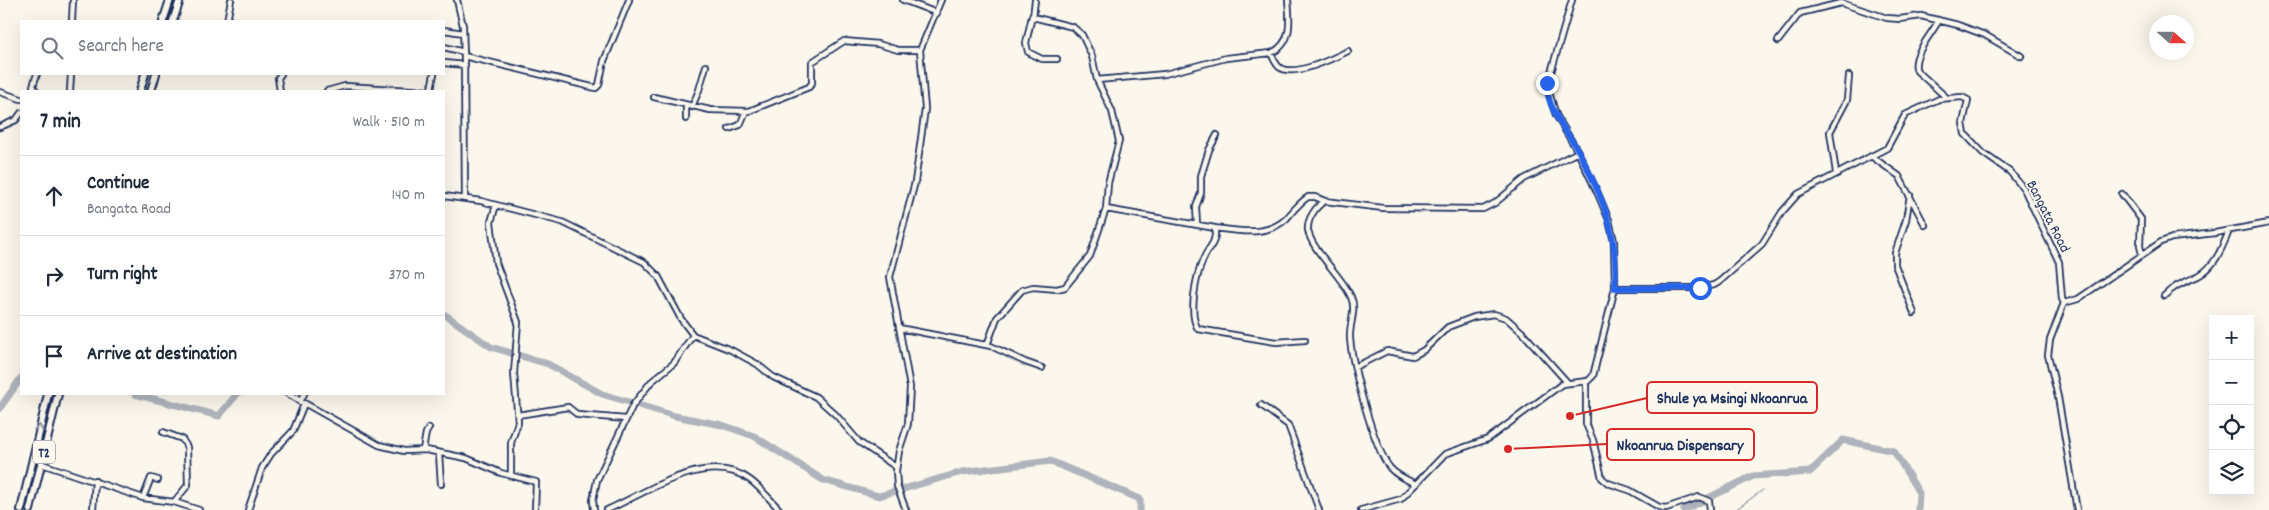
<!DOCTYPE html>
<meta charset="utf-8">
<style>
body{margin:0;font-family:Dekko,sans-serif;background:#f6f6f7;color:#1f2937}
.controls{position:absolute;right:15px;bottom:15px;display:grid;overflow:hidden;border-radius:0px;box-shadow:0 5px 20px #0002}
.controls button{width:45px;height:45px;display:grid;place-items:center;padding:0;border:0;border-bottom:1px solid #e0e1e3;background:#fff;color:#1f2937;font:25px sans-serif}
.compass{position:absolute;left:2149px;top:15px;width:45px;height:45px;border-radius:50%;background:#fff;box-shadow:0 5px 20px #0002;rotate:111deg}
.stop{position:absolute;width:15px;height:15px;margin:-11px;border:4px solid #2563eb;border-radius:50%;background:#fff}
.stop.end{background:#2563eb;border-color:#fff;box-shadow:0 1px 5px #0008}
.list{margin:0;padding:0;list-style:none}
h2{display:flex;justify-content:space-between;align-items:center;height:65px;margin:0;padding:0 20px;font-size:21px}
h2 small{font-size:16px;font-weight:400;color:#747a83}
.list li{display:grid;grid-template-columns:32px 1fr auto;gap:15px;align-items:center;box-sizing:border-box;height:80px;padding:0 20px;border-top:1px solid #e0e1e3}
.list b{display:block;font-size:19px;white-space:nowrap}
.list p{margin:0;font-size:16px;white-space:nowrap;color:#747a83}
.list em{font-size:16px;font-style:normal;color:#747a83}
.icon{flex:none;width:28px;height:28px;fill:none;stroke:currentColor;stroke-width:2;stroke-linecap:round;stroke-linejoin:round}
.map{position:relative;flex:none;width:2269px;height:510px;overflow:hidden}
.search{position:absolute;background:#fff;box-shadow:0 5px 20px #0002;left:20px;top:20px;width:425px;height:55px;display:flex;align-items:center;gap:12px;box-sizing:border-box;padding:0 18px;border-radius:0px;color:#747a83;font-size:19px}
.panel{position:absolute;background:#fff;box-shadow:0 5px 20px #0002;left:20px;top:90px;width:425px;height:305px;border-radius:0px}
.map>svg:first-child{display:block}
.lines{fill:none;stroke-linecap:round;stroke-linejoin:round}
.stream{stroke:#747e96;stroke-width:1}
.river{stroke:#afb3bb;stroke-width:7}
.minor-casing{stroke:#1b2f5e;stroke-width:8}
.highway-casing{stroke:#1b2f5e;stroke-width:10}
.minor{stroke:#fbf7ec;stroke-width:4.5}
.highway{stroke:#fbf7ec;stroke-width:6}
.oneway{stroke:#8b93a5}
.route{stroke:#2563eb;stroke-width:6}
.labels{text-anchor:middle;stroke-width:4;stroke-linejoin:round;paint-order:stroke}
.shield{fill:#fbf7ec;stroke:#5e6b89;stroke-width:1}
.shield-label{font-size:14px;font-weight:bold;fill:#1b2f5e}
.street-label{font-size:15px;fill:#1b2f5e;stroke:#fbf7ec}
.leader{fill:none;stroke:#d62828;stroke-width:2}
.callout-dot{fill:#d62828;stroke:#fbf7ec;stroke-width:2}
.callout{fill:#fbf7ec;stroke:#d62828;stroke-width:2}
.callout-label{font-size:16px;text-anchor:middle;font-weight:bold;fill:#1b2f5e}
</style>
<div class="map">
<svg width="2269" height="510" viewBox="0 0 2269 510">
<rect width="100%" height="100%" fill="#fbf7ec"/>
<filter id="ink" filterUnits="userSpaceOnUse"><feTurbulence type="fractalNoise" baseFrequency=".02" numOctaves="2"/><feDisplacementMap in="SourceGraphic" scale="10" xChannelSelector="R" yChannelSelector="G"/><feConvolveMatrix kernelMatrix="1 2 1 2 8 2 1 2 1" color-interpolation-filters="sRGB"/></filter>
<g filter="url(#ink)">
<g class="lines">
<path class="stream" d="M1735 510 1763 490"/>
<path class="river" d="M444 314 491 347 548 364 602 394 675 416 722 425 754 436 823 480 879 496 962 472 1050 461 1140 499V510
M135 394 219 416 237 394
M0 408 21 378
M1684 510 1753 476 1810 472 1843 440 1894 451 1919 493 1918 510"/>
<defs>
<path id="minor" d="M457 0 463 26 464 56 465 198
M903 0 937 13
M1032 16 1026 43 1028 52 1042 59H1057
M1939 20C1932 34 1910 57 1917 71L1947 98
M72 21 73 0
M227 21 231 0
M444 30 463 33
M1778 41 1800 13 1841 3 1887 18 1900 19 1921 16 1958 25 1985 35 2021 56
M444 47 464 52
M1271 53C1273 58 1275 63 1279 67 1294 78 1334 58 1348 51
M464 56 596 88 599 85 604 61 629 0
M444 63 465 65
M1097 80 1165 74 1226 58 1271 53C1293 44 1290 20 1288 0
M36 91 33 86 37 74
M70 91 71 74
M280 91 278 78 281 74
M327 91 345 86 428 91 431 89 434 74
M0 92 21 99
M654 97 710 110 749 111 809 87 812 83V62L844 41 878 44 898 50H920
M692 107 699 90 706 66
M686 119V105
M0 127 16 120 21 113
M729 129 740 125 746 111
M1871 156 1899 176 1925 225
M1836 173 1830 132 1847 100 1849 76
M2122 194 2141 219 2140 246 2142 255
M1910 195 1906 220 1895 253V265L1914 313
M444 196 481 201 562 222 644 262 658 276 681 319 693 335 731 350 757 364 773 377 816 397 836 415 859 442 896 467
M496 205 491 222 496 263 518 322 514 373 518 422 511 443V476
M1106 209 1215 228C1216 246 1209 245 1203 260 1196 276 1188 314 1198 329L1276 342 1305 340
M1197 224 1196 207 1201 193V176L1209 150 1217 135
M1215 228C1239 231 1266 237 1286 219 1293 211 1299 203 1308 197H1315L1325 201
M1615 288H1700L1714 285 1719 282 1762 244 1782 212 1798 194 1887 148 1905 115 1939 99 1962 97 1968 100 1963 123 1965 134 1983 153 2010 172 2024 189 2059 262 2062 299 2064 303 2078 299 2161 242 2172 238 2215 233 2269 223
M2164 296C2175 285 2185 282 2198 276 2215 267 2222 248 2229 231
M2064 303 2050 340 2048 355 2058 397 2077 510
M899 328 991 346 1025 362 1042 368
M987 345 997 318 1022 290 1033 287 1057 289 1065 287 1090 256 1106 209 1108 183 1119 141 1112 111 1097 80 1092 56 1082 35 1073 27 1033 17 1035 0
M1355 367 1387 351 1413 356 1424 350 1448 327 1474 317 1494 314 1506 318 1523 333 1567 382
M1586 381V424L1593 440 1602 478 1608 483 1629 490 1659 507 1666 508 1699 497 1709 501 1710 510
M288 394 379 445 404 451 426 450 466 458 501 473 536 482 535 510
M300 402 304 394
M1261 405 1288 425 1319 510
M518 415 568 407 578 415 626 419
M163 432 182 439 187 447 188 485 174 502
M423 450 426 433 429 428
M439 454 441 484
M42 464 143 498 174 502 199 510
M1416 484C1407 480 1397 476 1390 468 1374 448 1352 366 1350 338 1349 324 1357 310 1351 297 1342 276 1311 250 1308 230 1307 219 1316 206 1325 201L1383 208 1483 209 1495 203 1524 179 1578 152
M143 498 151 478 158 480
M93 510 95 481
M248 510 262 468 271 454 293 431 304 404
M594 510 593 500 597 480 633 405 651 382 674 363 693 335
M607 510C646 493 708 449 750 480 761 488 770 500 780 510
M906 510 897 486 896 471 899 451 908 424 910 387 890 277 915 182 925 109 920 50 941 0
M1361 510 1401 499 1445 454 1488 439 1562 384 1588 381 1593 376 1615 288 1614 241 1609 220 1598 194 1578 152 1556 115 1547 86 1572 0"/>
<path id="highway" d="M163 21 170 0
M173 21 180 0
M140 91 145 74
M151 91 156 74
M21 510 48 394
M30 510 58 394"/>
</defs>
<use href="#minor" class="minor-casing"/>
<use href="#highway" class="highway-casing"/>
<use href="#minor" class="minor"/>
<use href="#highway" class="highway"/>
</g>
<defs><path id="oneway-chevron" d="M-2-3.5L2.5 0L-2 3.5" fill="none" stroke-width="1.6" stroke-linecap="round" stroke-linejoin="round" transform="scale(1.25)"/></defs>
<use class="oneway" href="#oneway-chevron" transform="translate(39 428) rotate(-77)"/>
</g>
<g class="lines" filter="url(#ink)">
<path class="route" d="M1547 83C1546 108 1567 131 1579 152 1603 198 1619 235 1615 288H1700"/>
</g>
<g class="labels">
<rect class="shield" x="33" y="440.5" width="22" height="23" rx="4"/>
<g class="shield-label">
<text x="44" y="457">T2</text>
</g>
<g class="street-label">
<text transform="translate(2049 216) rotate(63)" y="5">Bangata Road</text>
</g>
</g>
<path class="leader" d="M1570 416L1647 398M1508 449L1607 444"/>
<g class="callout-dot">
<circle cx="1570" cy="416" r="5"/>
<circle cx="1508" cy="449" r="5"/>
</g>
<g class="callout">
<rect x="1647" y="382" width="170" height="31" rx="5"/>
<rect x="1607" y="429" width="147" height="31" rx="5"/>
</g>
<g class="callout-label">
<text x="1732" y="403">Shule ya Msingi Nkoanrua</text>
<text x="1680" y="450">Nkoanrua Dispensary</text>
</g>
</svg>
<div class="controls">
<button>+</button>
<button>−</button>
<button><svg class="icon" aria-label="locate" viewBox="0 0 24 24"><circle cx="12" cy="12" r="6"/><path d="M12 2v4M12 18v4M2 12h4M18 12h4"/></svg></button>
<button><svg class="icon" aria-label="layers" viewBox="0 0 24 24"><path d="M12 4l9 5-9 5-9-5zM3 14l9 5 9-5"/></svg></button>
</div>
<svg class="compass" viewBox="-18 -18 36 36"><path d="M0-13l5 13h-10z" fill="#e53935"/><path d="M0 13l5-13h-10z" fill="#747a83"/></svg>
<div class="stop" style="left:1700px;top:288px"></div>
<div class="stop end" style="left:1547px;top:83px"></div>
<div class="search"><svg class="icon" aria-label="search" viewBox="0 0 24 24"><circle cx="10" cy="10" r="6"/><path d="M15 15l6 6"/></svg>Search here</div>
<section class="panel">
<h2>7 min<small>Walk · 510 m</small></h2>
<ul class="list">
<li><svg class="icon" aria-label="ahead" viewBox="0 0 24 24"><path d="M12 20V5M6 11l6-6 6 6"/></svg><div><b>Continue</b><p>Bangata Road</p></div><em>140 m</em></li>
<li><svg class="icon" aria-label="right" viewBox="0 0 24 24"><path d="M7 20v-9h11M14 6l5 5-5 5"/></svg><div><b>Turn right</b></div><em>370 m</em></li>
<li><svg class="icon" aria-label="arrive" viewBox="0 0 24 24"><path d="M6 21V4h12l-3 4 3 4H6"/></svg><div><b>Arrive at destination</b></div></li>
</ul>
</section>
</div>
